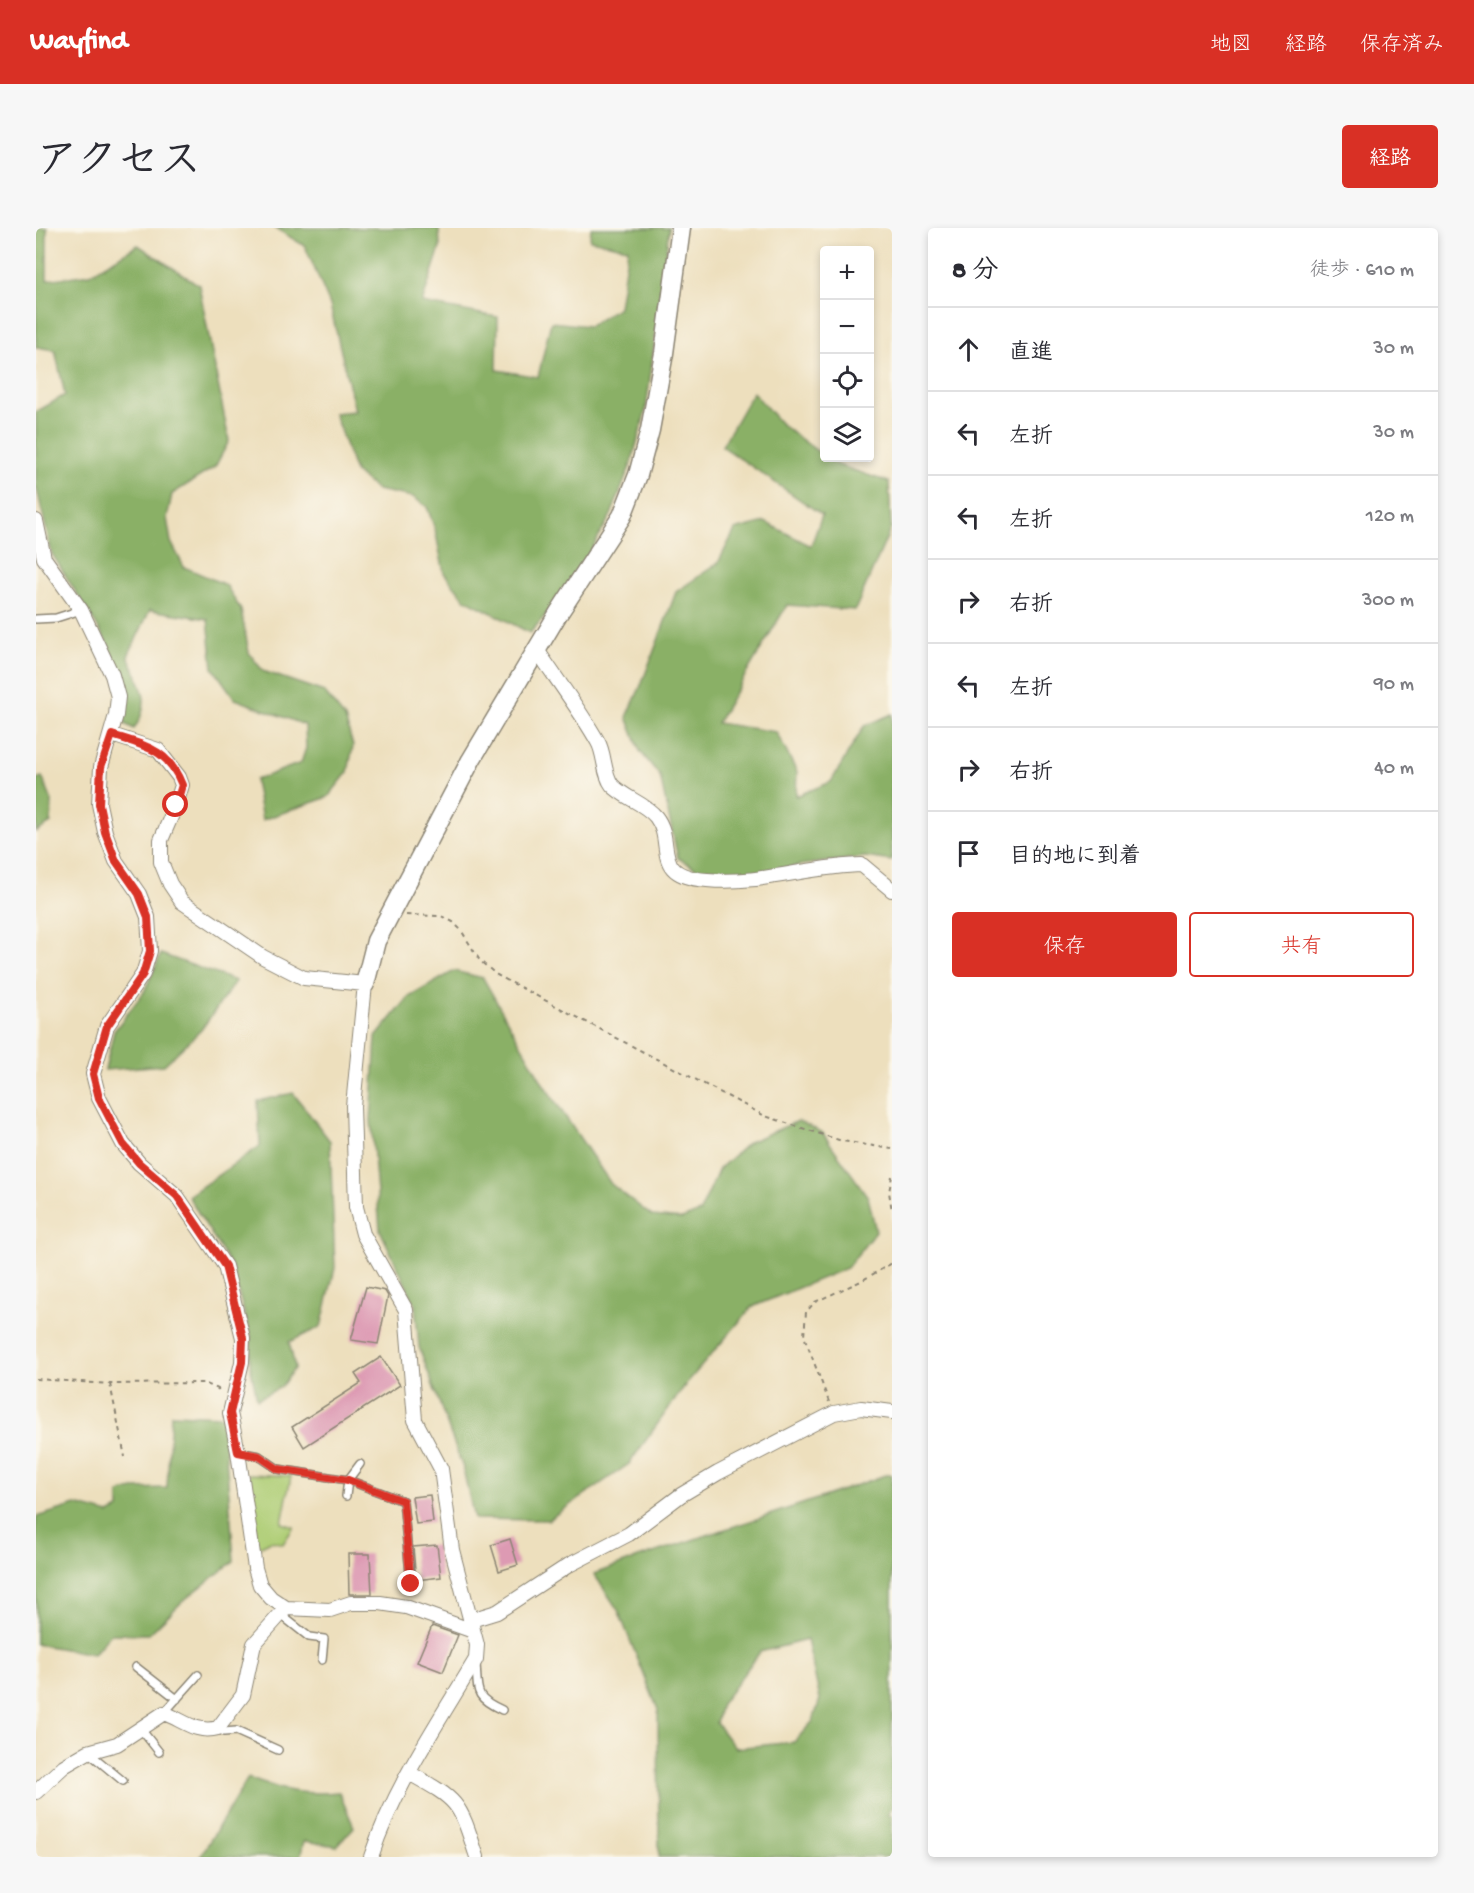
<!DOCTYPE html>
<html lang="ja">
<meta charset="utf-8">
<style>
body{margin:0;font-family:"Gochi Hand","Klee One",sans-serif;background:#f7f7f7;color:#2b2b33}
.controls{position:absolute;right:18px;top:18px;display:grid;overflow:hidden;border-radius:6px;box-shadow:0 3px 9px #0003}
.controls button{width:54px;height:54px;display:grid;place-items:center;padding:0;border:0;border-bottom:2px solid #e1e1e2;background:#fff;color:#2b2b33;font:30px sans-serif}
.stop{position:absolute;width:18px;height:18px;margin:-14px;border:4px solid #d93025;border-radius:50%;background:#fff}
.stop.end{background:#d93025;border-color:#fff;box-shadow:0 2px 6px #0008}
.list{margin:0;padding:0;list-style:none}
h2{display:flex;justify-content:space-between;align-items:center;height:78px;margin:0;padding:0 24px;font-size:26px}
h2 small{font-size:20px;font-weight:400;color:#7c7c81}
.list li{display:grid;grid-template-columns:39px 1fr auto;gap:18px;align-items:center;box-sizing:border-box;height:84px;padding:0 24px;border-top:2px solid #e1e1e2}
.list b{display:block;font-size:22px;white-space:nowrap}
.list em{font-size:20px;font-style:normal;color:#7c7c81}
.actions{display:flex;gap:12px;padding:18px 24px}
.actions a{flex:1;padding:14px 0;border:2px solid #d93025;border-radius:6px;text-align:center;font-size:21px;color:#d93025}
.actions .main{background:#d93025;color:#fff}
.icon{flex:none;width:33px;height:33px;fill:none;stroke:currentColor;stroke-width:2;stroke-linecap:round;stroke-linejoin:round}
.map{position:relative;flex:none;width:856px;height:1629px;overflow:hidden;border-radius:6px}
header{display:flex;align-items:center;gap:36px;box-sizing:border-box;height:84px;padding:0 30px;background:#d93025;color:#fff}
header strong{font-size:28px}
nav{display:flex;gap:33px;margin-inline-start:auto;font-size:21px}
.intro{display:flex;align-items:center;justify-content:space-between;box-sizing:border-box;height:144px;padding:0 36px}
h1{margin:0;font-size:42px}
.button{padding:15px 27px;border-radius:6px;background:#d93025;color:#fff;font-size:21px;font-weight:700}
main{display:flex;gap:36px;padding:0 36px}
aside{flex:1;background:#fff;border-radius:6px;box-shadow:0 3px 9px #0003}
.map>svg:first-child{display:block}
.green{fill:#aecd75;stroke:#6c7c50;stroke-width:1.5}
.forest{fill:#8ab066;stroke:#5a6e48;stroke-width:1.5;fill-rule:evenodd}
.building{fill:#dd9ab3}
.lines{fill:none;stroke-linecap:round;stroke-linejoin:round}
.service-casing{stroke:#8c8574;stroke-width:10}
.minor-casing{stroke:#8c8574;stroke-width:16}
.tertiary-casing{stroke:#8c8574;stroke-width:21}
.path{stroke:#8c8574;stroke-width:2;stroke-dasharray:4.5 4.5;stroke-linecap:butt}
.service{stroke:#fff;stroke-width:7}
.minor{stroke:#fff;stroke-width:14}
.tertiary{stroke:#fff;stroke-width:18}
.route{stroke:#d93025;stroke-width:8}
</style>
<header>
<strong>Wayfind</strong>
<nav><a>地図</a><a>経路</a><a>保存済み</a></nav>
</header>
<div class="intro"><h1>アクセス</h1><a class="button">経路</a></div>
<main>
<div class="map">
<svg width="856" height="1629" viewBox="0 0 856 1629">
<rect width="100%" height="100%" fill="#fbf7ec"/>
<filter id="ink" filterUnits="userSpaceOnUse"><feTurbulence type="fractalNoise" baseFrequency=".0167" numOctaves="2"/><feDisplacementMap in="SourceGraphic" scale="12" xChannelSelector="R" yChannelSelector="G"/><feConvolveMatrix kernelMatrix="1 2 1 2 8 2 1 2 1" color-interpolation-filters="sRGB"/></filter>
<filter id="wash" filterUnits="userSpaceOnUse"><feTurbulence type="fractalNoise" baseFrequency=".008" numOctaves="4" result="noise"/><feDisplacementMap in="SourceGraphic" scale="24" xChannelSelector="R" yChannelSelector="G"/><feGaussianBlur stdDeviation="1.35" result="paint"/><feColorMatrix in="noise" values="0 0 0 0 0 0 0 0 0 0 0 0 0 0 0 0 0 1.4 0 .05"/><feComposite in="paint" operator="in"/></filter>
<g filter="url(#wash)">
<rect width="100%" height="100%" fill="#eddfbd"/>
<path class="green" d="M213 1246 255 1248 246 1295 258 1299 247 1316 235 1313 221 1320Z"/>
<path class="forest" d="M0 0H11V52L54 46 102 17 163 57 193 213 179 239 136 266 131 290 135 314 148 339 190 357 205 382 213 425 227 443 288 464 309 490 317 518 312 544 292 569 226 592 219 552 265 535 270 520 269 497 199 471 177 440 172 391 114 382 92 428C104 457 118 472 98 501L89 496 90 463 71 414 16 326 0 257V184L29 167 19 122 0 119Z
M239 0H403L404 20 386 75 462 89 461 142 502 149 515 94 553 98 583 79 592 20 554 12 555 0H633L610 182 595 236 575 287 534 359 494 405 429 371 408 345 399 301 391 279 377 269 341 262 319 244 298 185 319 183 294 77 269 18Z
M717 164 746 197 799 236 853 254 855 300 819 382 751 377 681 495 740 504 761 544 760 568 795 554 828 498 856 486V633L829 629 765 637 714 648 666 644 642 630 624 548 604 523 591 489 606 455 640 364 682 335 699 302 729 294 775 318 786 287 686 218Z
M6 549 16 573 15 595 0 604V551Z
M125 726 200 753 165 802 128 837 69 842 78 803 108 764Z
M418 743 447 750 508 857 575 956 616 988 646 991 664 984 683 941 713 914 762 893 786 904 832 969 840 1003 811 1040 716 1079 650 1156 593 1236 512 1292 438 1291 427 1240 383 1119 379 1076 344 1002 335 892 340 809 373 769Z
M257 865 294 913 299 1040 285 1099 253 1114 259 1139 245 1159 221 1171 214 1136 215 1109 195 1038 152 968 224 918 222 873Z
M135 1186 187 1188 198 1333 147 1373 113 1406H75L57 1426 0 1416V1289L40 1277 73 1286 83 1281V1265L97 1261 131 1260Z
M849 1247H856V1578L852 1587H856V1629H623L622 1482 582 1382 558 1346C654 1310 753 1283 849 1247ZM771 1412 784 1471 777 1493 758 1514 699 1520 680 1495 685 1476 724 1424Z
M212 1550C246 1563 266 1567 303 1564L318 1599 301 1618 268 1613 264 1629H164Z"/>
<g id="blocks">
<path class="building" d="M330 1059 349 1063 352 1068 342 1116 315 1112Z
M345 1129 364 1157 268 1219 256 1199 325 1155 319 1146Z
M394 1267 397 1294 380 1296 376 1269Z
M474 1311 482 1337 463 1343 455 1317Z
M401 1317 405 1349 380 1352 377 1319Z
M312 1326H334L336 1366H313Z
M396 1398 422 1407 407 1444 381 1434Z"/>
</g>
</g>
<g filter="url(#ink)">
<use href="#blocks" fill-opacity="0" stroke="#8c8574" stroke-width="1.5"/>
<g class="lines">
<defs>
<path id="service" d="M0 391 20 390 45 382
M202 1224 223 1228 242 1241 312 1252 367 1273 375 1356
M310 1268 312 1252 324 1236
M244 1386 273 1409 288 1411 286 1432
M440 1435C442 1464 438 1469 466 1482
M100 1439 141 1471
M128 1485 162 1447
M104 1500 123 1524
M182 1500 188 1504 200 1503 242 1522
M52 1524 87 1553"/>
<path id="minor" d="M0 293 8 330 45 382 76 447 82 469 80 487 65 539 63 576 69 604 80 633 103 666 112 689 114 723 107 746 71 798 57 846 63 870 87 916 103 935 141 968 189 1038 207 1110 206 1134 194 1185 202 1224 219 1340 224 1357 235 1370 250 1380 294 1382 315 1375H344L370 1379 437 1403
M501 422C521 452 544 482 562 514 569 526 567 545 576 557 588 570 609 575 620 589 640 615 613 648 671 652 724 657 773 638 826 637L856 662
M76 507 122 522 143 549 146 557 140 577 125 612V634L134 656 146 674 227 729 268 750 329 756 317 878 320 979 327 1006 370 1082 379 1192 405 1241 416 1322 441 1417 440 1431C402 1495 358 1559 335 1629
M435 1392 461 1384 533 1337 593 1306 645 1267 682 1245 798 1185 825 1180 856 1184
M373 1545C424 1573 423 1574 441 1629
M0 1564 28 1538 52 1524 81 1516 128 1485C147 1492 160 1506 182 1500L207 1467 218 1416 250 1380"/>
<path id="tertiary" d="M329 756 340 713 435 532 522 386 586 288 602 247 614 202 628 125 645 0"/>
</defs>
<use href="#service" class="service-casing"/>
<use href="#minor" class="minor-casing"/>
<use href="#tertiary" class="tertiary-casing"/>
<path class="path" d="M370 687 405 688 417 694 425 702 444 733 461 747 729 888 806 913 856 921
M856 948 853 964 856 983
M0 1151 74 1156 168 1155 182 1161 184 1166
M74 1156 89 1229
M793 1174 768 1108 770 1084 779 1074 825 1053 856 1035"/>
<use href="#service" class="service"/>
<use href="#minor" class="minor"/>
<use href="#tertiary" class="tertiary"/>
</g>
</g>
<g class="lines" filter="url(#ink)">
<path class="route" d="M140 577 146 557C132 521 110 518 76 507L65 539 63 576 69 604 80 633 103 666 112 689 114 723 107 746 71 798 57 846 63 870 87 916 103 935 141 968 189 1038 207 1110 206 1134 194 1185 202 1224 223 1228 242 1241 312 1252 367 1273 375 1356"/>
</g>
</svg>
<div class="controls">
<button>+</button>
<button>−</button>
<button><svg class="icon" aria-label="locate" viewBox="0 0 24 24"><circle cx="12" cy="12" r="6"/><path d="M12 2v4M12 18v4M2 12h4M18 12h4"/></svg></button>
<button><svg class="icon" aria-label="layers" viewBox="0 0 24 24"><path d="M12 4l9 5-9 5-9-5zM3 14l9 5 9-5"/></svg></button>
</div>
<div class="stop" style="left:140px;top:577px"></div>
<div class="stop end" style="left:375px;top:1356px"></div>
</div>
<aside>
<h2>8 分<small>徒歩 · 610 m</small></h2>
<ul class="list">
<li><svg class="icon" aria-label="ahead" viewBox="0 0 24 24"><path d="M12 20V5M6 11l6-6 6 6"/></svg><div><b>直進</b></div><em>30 m</em></li>
<li><svg class="icon" aria-label="left" viewBox="0 0 24 24"><path d="M17 20v-9H6M10 6l-5 5 5 5"/></svg><div><b>左折</b></div><em>30 m</em></li>
<li><svg class="icon" aria-label="left" viewBox="0 0 24 24"><path d="M17 20v-9H6M10 6l-5 5 5 5"/></svg><div><b>左折</b></div><em>120 m</em></li>
<li><svg class="icon" aria-label="right" viewBox="0 0 24 24"><path d="M7 20v-9h11M14 6l5 5-5 5"/></svg><div><b>右折</b></div><em>300 m</em></li>
<li><svg class="icon" aria-label="left" viewBox="0 0 24 24"><path d="M17 20v-9H6M10 6l-5 5 5 5"/></svg><div><b>左折</b></div><em>90 m</em></li>
<li><svg class="icon" aria-label="right" viewBox="0 0 24 24"><path d="M7 20v-9h11M14 6l5 5-5 5"/></svg><div><b>右折</b></div><em>40 m</em></li>
<li><svg class="icon" aria-label="arrive" viewBox="0 0 24 24"><path d="M6 21V4h12l-3 4 3 4H6"/></svg><div><b>目的地に到着</b></div></li>
</ul>
<div class="actions"><a class="main">保存</a><a>共有</a></div>
</aside>
</main>
